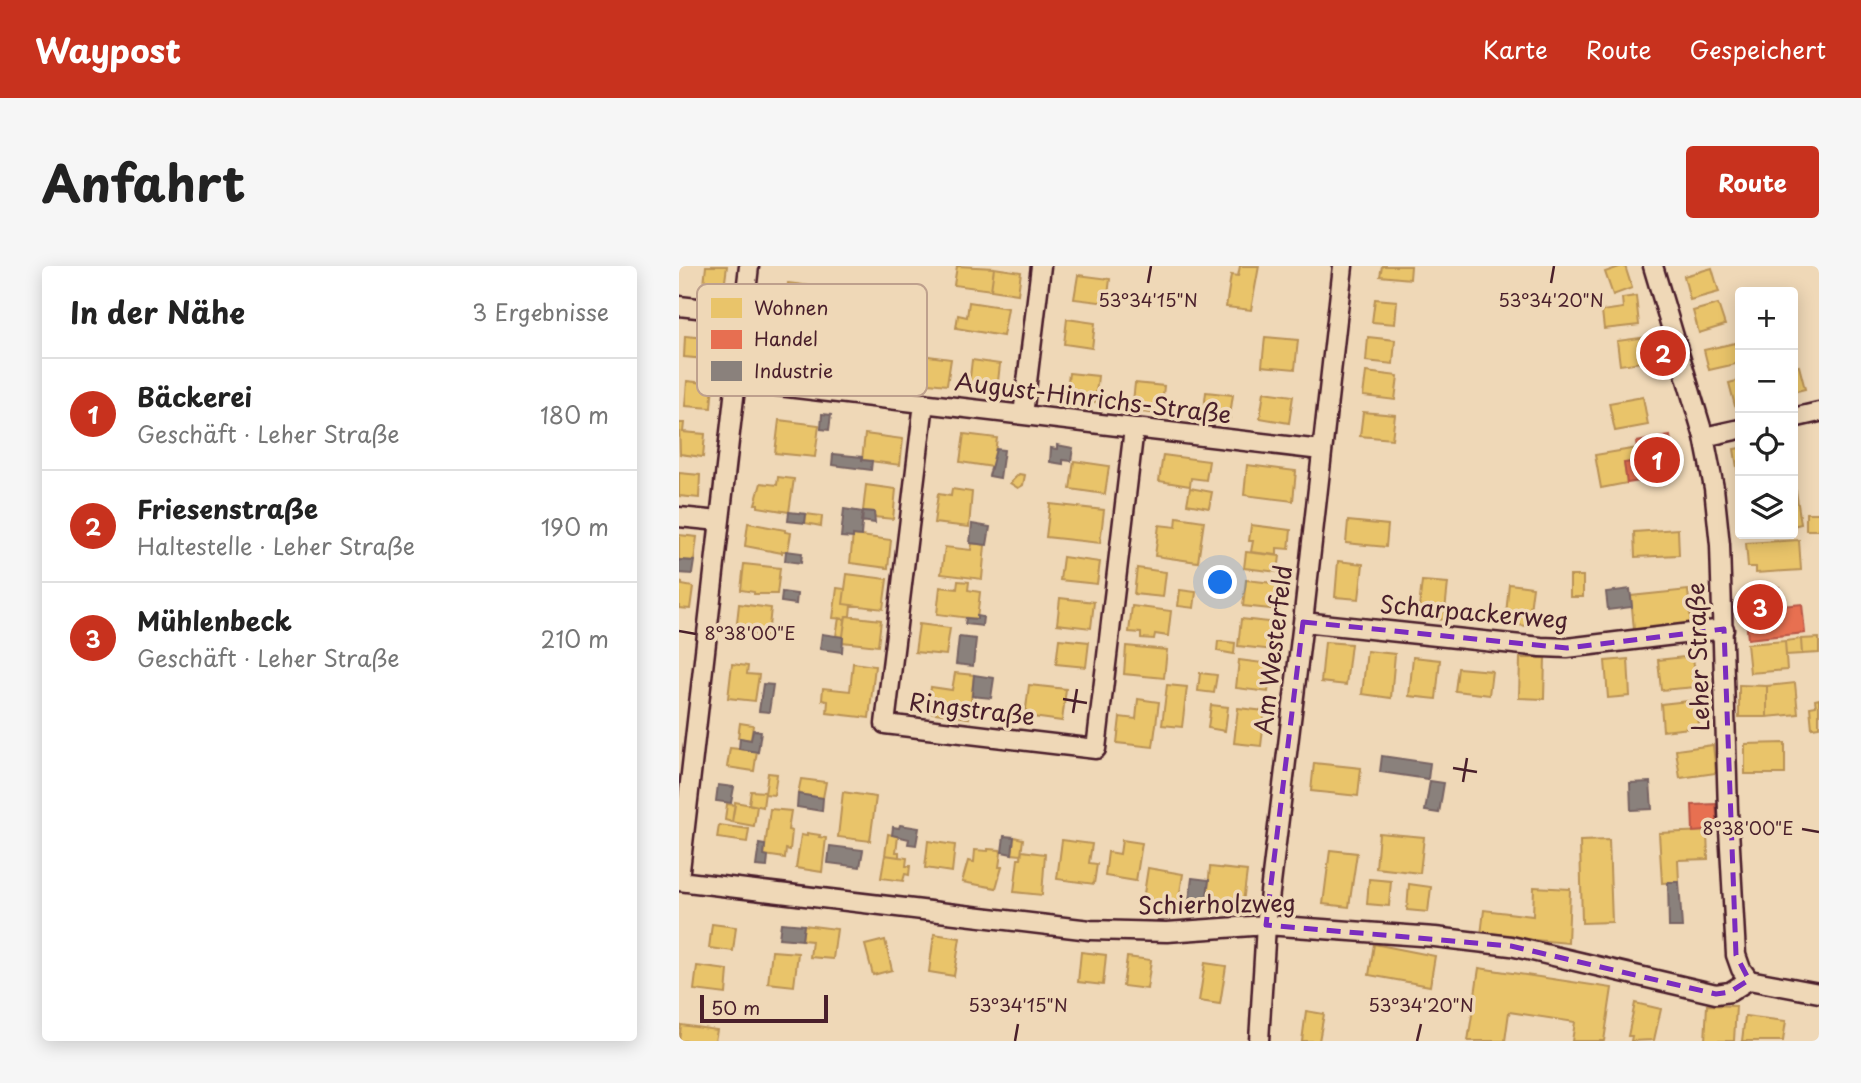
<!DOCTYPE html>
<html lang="de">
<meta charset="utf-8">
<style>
body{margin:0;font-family:"Playpen Sans",sans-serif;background:#f6f6f6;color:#222}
.controls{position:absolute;right:21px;top:21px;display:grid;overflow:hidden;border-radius:7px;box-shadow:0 4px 18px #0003}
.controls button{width:63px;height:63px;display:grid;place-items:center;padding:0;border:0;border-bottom:2px solid #e0e0e0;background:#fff;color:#222;font:35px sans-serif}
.scale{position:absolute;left:21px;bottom:18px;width:128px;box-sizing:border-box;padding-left:7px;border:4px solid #4a1f2b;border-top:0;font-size:19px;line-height:24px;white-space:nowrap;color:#4a1f2b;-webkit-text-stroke:5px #efd8b7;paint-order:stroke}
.you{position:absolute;left:542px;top:317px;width:24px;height:24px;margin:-18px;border:5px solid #fff;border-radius:50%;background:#1a73e8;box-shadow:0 0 0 10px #1a73e833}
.badge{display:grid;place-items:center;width:46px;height:46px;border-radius:50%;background:#c8321e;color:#fff;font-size:23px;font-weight:700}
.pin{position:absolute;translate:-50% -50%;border:4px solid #fff;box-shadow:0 2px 7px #0006}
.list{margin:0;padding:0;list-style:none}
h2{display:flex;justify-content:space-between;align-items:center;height:91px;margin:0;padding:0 28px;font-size:30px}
h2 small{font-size:23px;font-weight:400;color:#767676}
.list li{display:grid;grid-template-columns:46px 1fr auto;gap:21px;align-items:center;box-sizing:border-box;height:112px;padding:0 28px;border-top:2px solid #e0e0e0}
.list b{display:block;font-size:26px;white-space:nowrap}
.list p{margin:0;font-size:23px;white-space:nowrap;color:#767676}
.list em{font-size:23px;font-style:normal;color:#767676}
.icon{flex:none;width:38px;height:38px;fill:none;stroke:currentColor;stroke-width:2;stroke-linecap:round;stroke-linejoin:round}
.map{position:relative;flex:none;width:1140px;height:775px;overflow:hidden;border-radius:7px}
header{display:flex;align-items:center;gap:42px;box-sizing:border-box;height:98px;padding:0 35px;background:#c8321e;color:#fff}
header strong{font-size:33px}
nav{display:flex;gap:38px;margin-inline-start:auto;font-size:24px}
.intro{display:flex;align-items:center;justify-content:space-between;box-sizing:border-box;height:168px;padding:0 42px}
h1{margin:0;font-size:49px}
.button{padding:18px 32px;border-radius:7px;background:#c8321e;color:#fff;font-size:24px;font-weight:700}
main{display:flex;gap:42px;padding:0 42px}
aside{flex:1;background:#fff;border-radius:7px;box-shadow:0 4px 18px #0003}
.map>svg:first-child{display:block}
.homes{fill:#e9c46a;stroke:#b99257;stroke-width:2}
.shops{fill:#e76f51;stroke:#b85746;stroke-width:2}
.industry{fill:#8a817c;stroke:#776464;stroke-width:2}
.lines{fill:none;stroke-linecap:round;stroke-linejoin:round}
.minor-casing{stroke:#4a1f2b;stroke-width:23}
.minor{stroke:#efd8b7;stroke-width:18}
.marked{fill:none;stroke:#7b2cbf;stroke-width:5;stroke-dasharray:14 9;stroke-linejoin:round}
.ticks{fill:none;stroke:#4a1f2b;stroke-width:2.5}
.labels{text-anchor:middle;stroke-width:7;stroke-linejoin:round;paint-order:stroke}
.street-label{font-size:24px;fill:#4a1f2b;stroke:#efd8b7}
.key{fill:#efd8b7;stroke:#bea08d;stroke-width:2}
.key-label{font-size:19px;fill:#4a1f2b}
.ticks-label{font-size:18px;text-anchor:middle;fill:#4a1f2b;stroke:#efd8b7;stroke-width:7;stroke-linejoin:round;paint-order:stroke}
</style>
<header>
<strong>Waypost</strong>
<nav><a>Karte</a><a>Route</a><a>Gespeichert</a></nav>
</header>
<div class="intro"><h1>Anfahrt</h1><a class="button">Route</a></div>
<main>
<aside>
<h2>In der Nähe<small>3 Ergebnisse</small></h2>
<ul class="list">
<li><span class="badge">1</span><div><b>Bäckerei</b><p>Geschäft · Leher Straße</p></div><em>180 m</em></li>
<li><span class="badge">2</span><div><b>Friesenstraße</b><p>Haltestelle · Leher Straße</p></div><em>190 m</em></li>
<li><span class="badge">3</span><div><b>Mühlenbeck</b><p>Geschäft · Leher Straße</p></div><em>210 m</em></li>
</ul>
</aside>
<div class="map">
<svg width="1140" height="775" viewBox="0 0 1140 775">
<rect width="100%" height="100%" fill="#efd8b7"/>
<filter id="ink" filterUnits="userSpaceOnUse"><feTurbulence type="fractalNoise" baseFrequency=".0143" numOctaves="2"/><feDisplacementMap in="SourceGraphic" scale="14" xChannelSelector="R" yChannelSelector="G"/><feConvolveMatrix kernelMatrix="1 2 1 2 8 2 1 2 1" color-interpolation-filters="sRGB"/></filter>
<g filter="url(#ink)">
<path class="homes" d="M27 0H48L44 30 24 28Z
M278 0 315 2 312 24 275 19Z
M561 0H580L572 44 547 41 552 9 559 10Z
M703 0H732L731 13 701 10Z
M943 0H946L953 22 934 29 926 6Z
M315 2 342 6 339 28 312 24Z
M1033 2 1040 26 1011 34 1005 10Z
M399 9 431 13 428 37 395 33Z
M109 17 141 21 137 49 105 45Z
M957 30 960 59 925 63 923 45 944 42 943 32Z
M696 33 718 35 716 58 693 56Z
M290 36 329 42 324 70 277 62 279 49 288 51Z
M1039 38 1046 59 1020 67 1014 45Z
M388 53 416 57 413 82 385 78Z
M6 70 39 73 37 94 5 91Z
M586 71 619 74 616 103 583 100Z
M689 71 716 74 714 98 687 95Z
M968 71 971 95 941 99 938 75Z
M1056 77 1061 97 1030 104 1025 84Z
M235 88 272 93 268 119 231 115Z
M293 94 321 98 318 124 290 120Z
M1120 100 1126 123 1114 126V101Z
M687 106 719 110 716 134 684 130Z
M390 107 419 110 416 136 387 132Z
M1061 114V139L1056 140 1050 117Z
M8 115 34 118 32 142 6 140Z
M456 117 485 120 482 148 453 145Z
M527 126 554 129 550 156 524 152Z
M585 126 614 130 610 157 581 152Z
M964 131 969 159 936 165 930 137Z
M684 146 716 149 713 173 681 170Z
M100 154 140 159 136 191 96 187Z
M0 157H5L4 166 26 168 24 191 1 188Z
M186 168 224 173 221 199 183 194Z
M285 168 318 172 314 201 281 196Z
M959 182 960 195 945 197 948 217 922 222 916 189Z
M1061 182V214H1060L1055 183Z
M484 189 530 195 527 214 512 212 511 220 480 215Z
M395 195 430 200 426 228 391 223Z
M568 199 617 205 614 235 565 229Z
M0 207 21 209 20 232 0 230Z
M340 208 346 209 344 219 339 222 331 217Z
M99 211 115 213 110 246 79 241V238H76L82 217 98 219Z
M187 219 217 223 214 253 195 251V246L184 245Z
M511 222 533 226 530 242 508 238Z
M273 223 293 226 290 261 255 257 259 228 272 230Z
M1117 225 1122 258 1114 260V226Z
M371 238 425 244 421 277 367 271Z
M1127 247H1140V264H1127Z
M127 248 143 250 142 260 126 257Z
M498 251 525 255 519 296 476 290 480 259 497 261Z
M669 255 709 259 707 281 667 277Z
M69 257 106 264V266L112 267 109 285H103V287L66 280Z
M572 259 612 264 610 283 598 282V289L572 286 574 275H570Z
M999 263 1000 289 956 291 955 266Z
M0 269 18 271 15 295 0 294Z
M174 269 212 274 209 302 171 297Z
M1120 274 1122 304 1077 307V301H1069L1067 277Z
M293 277 306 279 303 313 262 308 266 281 292 284Z
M567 286 601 290 599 306 565 302Z
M384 291 421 296 418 318 381 314Z
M659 295 684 298 680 333 656 331Z
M65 298 101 302 98 328H75V326L62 324Z
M458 302 487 306 484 331 455 328Z
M168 308 208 313 204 343 164 338Z
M891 310H904V331H891Z
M567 314 603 318 600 344 564 340Z
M279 315 290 316 289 324 301 326 298 353 258 348 261 321 278 323Z
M743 315 769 317 765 354 739 351Z
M0 316 3 317V319L14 321 11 343 0 342Z
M830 318 854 321 849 360 826 358Z
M158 322 166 323 164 338 172 339 171 350H167L166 353 154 352Z
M501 324 517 326 515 342 499 340Z
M1009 324 1012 358 955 364 952 330Z
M381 332 415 336 412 362 378 358Z
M60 338 92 342 89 370 57 366Z
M453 340 492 345 489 370 476 368 475 373 462 372V367L450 366Z
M167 350 202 354 199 380 163 376Z
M160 352 166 353 164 371 157 370Z
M562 353 598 357 595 384 559 380Z
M240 358 271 362 267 389 236 386Z
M1140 372V387L1123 388 1122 373Z
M380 373 410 376 407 401 377 398Z
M1122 373 1123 388 1107 389 1106 375Z
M539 375 556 377 555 388 538 385Z
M1106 375 1108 404 1071 407 1068 378Z
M646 376 672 378 667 419 642 416Z
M447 380 488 384 485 412 445 408Z
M688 385 716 388 712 432 683 428Z
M1014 390 1017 421 982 424 979 394Z
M734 391 761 394 757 433 730 430Z
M841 392H866L865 433 840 432Z
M949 393 951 430 929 432 926 395Z
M560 394 592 398 589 426 557 422Z
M174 397 196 400 190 452 148 447 149 435 143 434 144 422 171 425Z
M53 398 69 400 68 408 80 409 76 435 49 432Z
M779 402 813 405 810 429 776 425Z
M276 407 295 409 290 452 249 446 252 421 273 424Z
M521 407 538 409 535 427 519 425Z
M1116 417 1119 448 1088 451V420Z
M350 419 387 423 383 455 346 450Z
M488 419 508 421 503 461 483 459Z
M1060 419 1088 420V451H1060Z
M459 433 480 436 474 481 438 477 441 451 457 453Z
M1140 433V461L1133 462 1131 441 1137 440 1136 434Z
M1018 434 1020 461 984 465 982 438Z
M532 439 549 441 546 465 529 462Z
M559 442 586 445 582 480 555 477Z
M61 457 74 459 72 474 59 472Z
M1106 477V508H1066V478Z
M1034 479 1037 507 1001 512 997 484Z
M51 482 78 485 75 505 48 501Z
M635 497 682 502 679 530 632 525Z
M89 507 98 508 95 529 86 528Z
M122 513 147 516 144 532 119 528Z
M72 525 86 526 84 541 70 538Z
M164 526 197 531 191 575 159 571Z
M56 536 78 540 75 560 53 556Z
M48 538 56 539 53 556 46 554Z
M91 543 112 545 109 564 113 565 111 584 107 583 106 592 85 589Z
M40 559 70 563 68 576 38 572Z
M1028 565 1029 593 999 594 1000 616 983 617 980 567Z
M128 567 141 569 140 571 147 572 143 606 117 602 122 569 128 570Z
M700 567 745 571 741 607 697 602Z
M209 568 219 570 217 586H220V591L206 589Z
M335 571 344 573 342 589 333 588Z
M383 574 413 578 410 597 418 598 415 618 378 613Z
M443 574 463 577 457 615 426 610 429 586 441 588Z
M930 574 933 656 903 657 901 575Z
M249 575 276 579 273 606 246 602Z
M309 583 321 584 322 587 320 601H323L317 622 283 616 289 595 295 596 296 584 309 585Z
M651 584 678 587 670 641 644 638Z
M343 585 366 588 363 629 335 626 339 593H342Z
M206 589 228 592 227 600H231L230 609 226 608 224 615 202 612Z
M531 601 568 605 564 637 528 632Z
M469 602 504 608 499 639 464 634Z
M690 613 712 615 710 640 688 638Z
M730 618 752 621 749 646 728 644Z
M855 621 891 623 889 677 802 669 805 644 854 650Z
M33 658 57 661 54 685 30 682Z
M125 659 158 663 154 693 131 691 133 675 123 674Z
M255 668 281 672 275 710 250 706Z
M206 674 213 704 194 709 186 679Z
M695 678 756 690 751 720 690 709Z
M93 685 119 687 115 720 89 717Z
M402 686 427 689 424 719 399 716Z
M448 691 472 694 468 723 444 720Z
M526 697 547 700 541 738 520 735Z
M18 700 49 704 47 728 15 724Z
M800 702 933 722 925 775H893L896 756 830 746 826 775H789Z
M956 737 982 743 975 774 952 775 953 770H949Z
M1028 739 1057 740 1055 775H1026Z
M627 745 645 748 640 775H623Z
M1066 750 1107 755 1104 775H1063Z
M2 759 38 764 36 775H0Z"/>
<path class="shops" d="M991 170 998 209 948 217 945 197 960 195 957 176Z
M1100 321 1102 340 1123 338 1126 367 1069 373 1064 325Z
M1037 538 1039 564 1014 566 1013 539Z"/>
<path class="industry" d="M143 148 152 149 150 164 142 163Z
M378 179 394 182 392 195 384 194V198L371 196 372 182 378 183Z
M317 183 325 184 321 212 310 210Z
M154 188 183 191V194L193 195 192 204 153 199Z
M165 243 184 246 182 270 174 269V272L162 271Z
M184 245 195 246 196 257 182 255Z
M110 246 127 248 126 257 109 255Z
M293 258 311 261 308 279 291 277Z
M107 285 123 287 122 297 106 295Z
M0 294 15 295 13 308 0 307Z
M951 323 953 341 929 344 927 326Z
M103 326 118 328 117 338 102 336Z
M298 350 304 351 303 360 286 358 287 352 298 353Z
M143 368 164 371 163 386 141 383Z
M280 371 297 373 294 400 277 398Z
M295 409 315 412 312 432 293 430Z
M84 418 94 419 90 446 80 445Z
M74 464 82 465 79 486 60 483 61 472 72 474Z
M703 490 751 497 749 513 701 506Z
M751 515 765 517 760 547 746 545Z
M971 516 973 543 952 544 951 517Z
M39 519 55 521 52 537 37 535Z
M119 528 144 532 143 545 118 541Z
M221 559 240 562 237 579 229 578 230 573 213 569 214 561 220 562Z
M325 570 335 571 333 588 323 586Z
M80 578 86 579 85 589 89 590 88 601 77 600Z
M151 580 184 584 181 601 149 597Z
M513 612 530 614 527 637 510 635Z
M989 616H1000L1003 661H990Z
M102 657 125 659 123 674 100 672Z"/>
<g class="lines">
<defs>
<path id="minor" d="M974 0 1025 171 1035 222 1041 279 1049 545 1057 689 1062 703 1070 714 1140 727
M0 40 64 47
M56 115 642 184
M245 137 206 458 417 483 455 162
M344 149 362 0
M1114 152 1140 146
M1025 171 1061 163
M0 251 40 255
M624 356 862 381 888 382 1045 363
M0 613 70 0
M0 615 411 664 488 666 587 659 756 671 832 680 1037 728 1051 726 1070 714
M580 775 587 659 624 356 664 0"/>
</defs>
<use href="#minor" class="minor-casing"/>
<use href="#minor" class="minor"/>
</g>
</g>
<path class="marked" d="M624 356 888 382 1045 363 1057 689 1070 714 1051 726 1037 728 832 680 587 659Z"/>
<path class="ticks" d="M469 17 472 0M872 17 875 0M0 365 17 368M384 433 408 437M394 447 398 423M774 502 798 506M784 516 788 492M1123 563 1140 566M336 775 339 758M738 775 742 758"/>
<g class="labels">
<g class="street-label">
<text transform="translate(414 133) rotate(7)" y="8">August-Hinrichs-Straße</text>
<text transform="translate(795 347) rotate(5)" y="8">Scharpackerweg</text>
<text transform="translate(595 384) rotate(-83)" y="8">Am Westerfeld</text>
<text transform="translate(1020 391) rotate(-92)" y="8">Leher Straße</text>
<text transform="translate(293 444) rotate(7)" y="8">Ringstraße</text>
<text transform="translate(538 639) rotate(-1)" y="8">Schierholzweg</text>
</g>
</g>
<rect x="18" y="18" width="230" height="112" rx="10" class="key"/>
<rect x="32" y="32" width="31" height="20" fill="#e9c46a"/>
<rect x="32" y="64" width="31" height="19" fill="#e76f51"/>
<rect x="32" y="95" width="31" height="20" fill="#8a817c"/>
<g class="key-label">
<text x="75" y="49">Wohnen</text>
<text x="75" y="80">Handel</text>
<text x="75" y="112">Industrie</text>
</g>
<g class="ticks-label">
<text x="469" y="41">53°34'15"N</text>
<text x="872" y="41">53°34'20"N</text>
<text x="71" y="374">8°38'00"E</text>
<text x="1069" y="569">8°38'00"E</text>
<text x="339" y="746">53°34'15"N</text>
<text x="742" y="746">53°34'20"N</text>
</g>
</svg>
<div class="controls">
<button>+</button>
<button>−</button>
<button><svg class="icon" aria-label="locate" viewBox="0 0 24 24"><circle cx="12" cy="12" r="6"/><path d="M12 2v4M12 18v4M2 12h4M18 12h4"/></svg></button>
<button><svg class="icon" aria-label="layers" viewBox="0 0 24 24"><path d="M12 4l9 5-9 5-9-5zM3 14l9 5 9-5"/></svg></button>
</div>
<div class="scale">50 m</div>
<div class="you"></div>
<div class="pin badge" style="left:978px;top:194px">1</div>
<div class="pin badge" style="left:984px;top:87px">2</div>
<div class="pin badge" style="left:1081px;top:341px">3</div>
</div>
</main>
